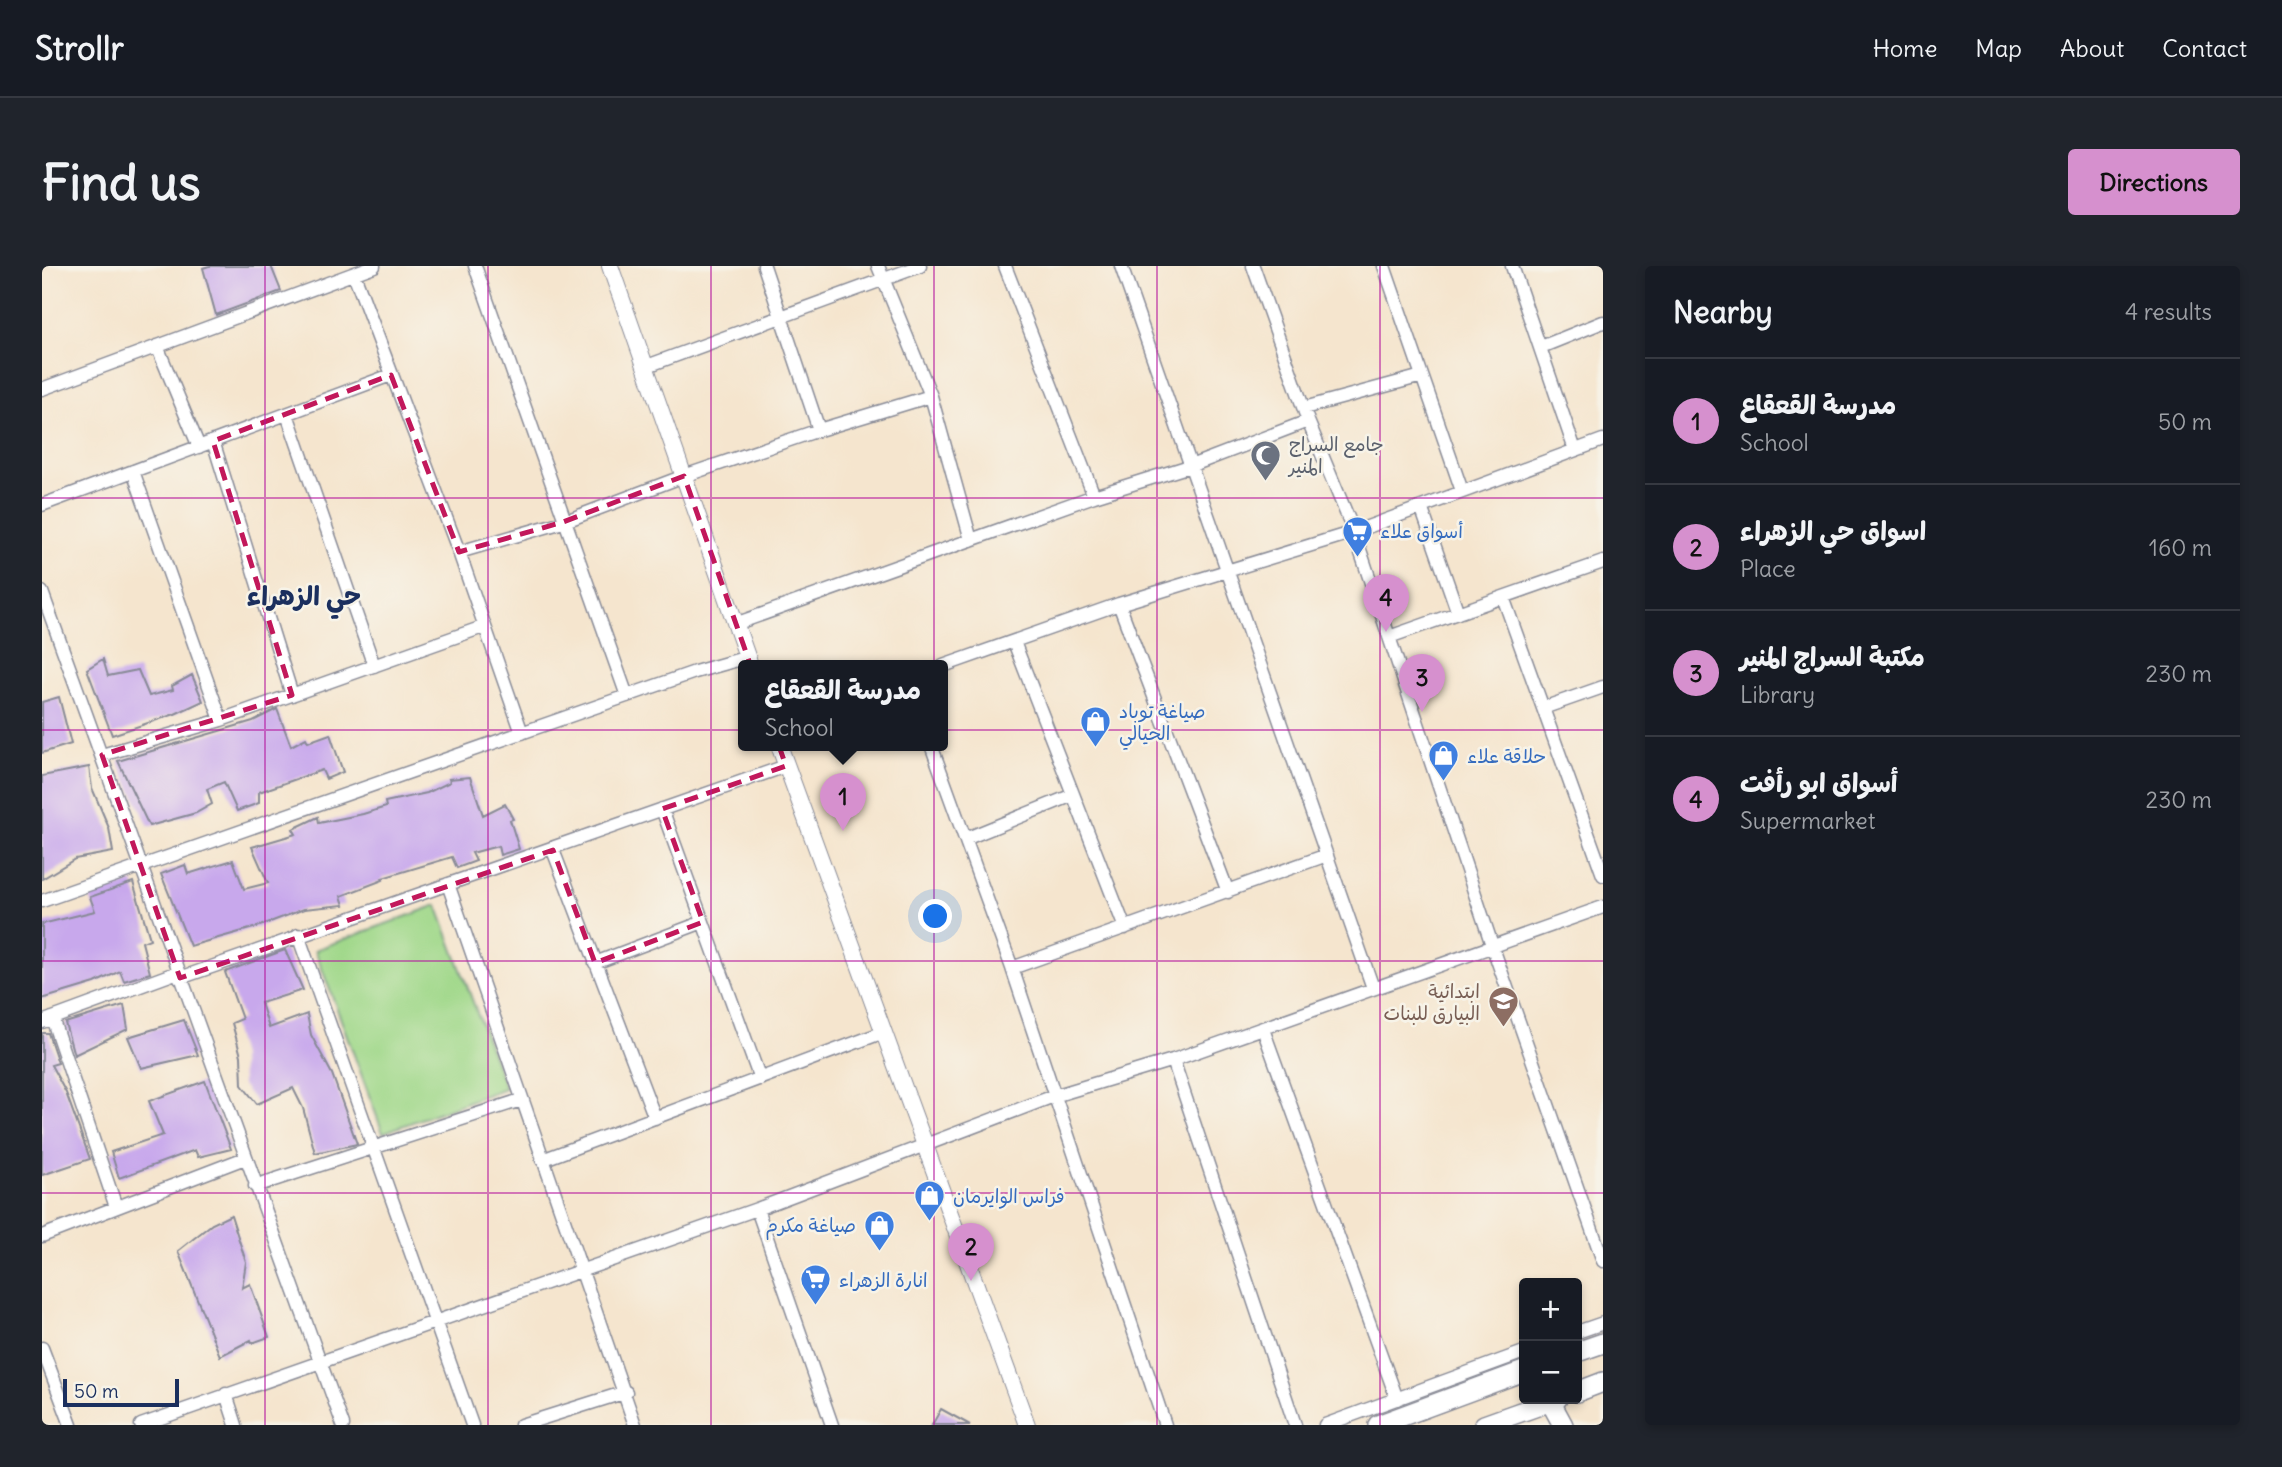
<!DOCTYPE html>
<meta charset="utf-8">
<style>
body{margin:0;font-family:Delius,"Playpen Sans Arabic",sans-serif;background:#20242c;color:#f1f3f6}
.controls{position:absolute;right:21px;bottom:21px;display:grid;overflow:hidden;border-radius:7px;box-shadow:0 4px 10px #0003}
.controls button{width:63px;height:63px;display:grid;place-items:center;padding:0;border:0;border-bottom:2px solid #363941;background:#171b24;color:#f1f3f6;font:35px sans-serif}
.scale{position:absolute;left:21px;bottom:18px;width:116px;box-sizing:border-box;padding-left:7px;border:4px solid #1b2f5e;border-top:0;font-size:19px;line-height:24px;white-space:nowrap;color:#1b2f5e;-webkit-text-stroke:5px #f7f3e8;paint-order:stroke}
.you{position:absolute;left:894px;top:651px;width:24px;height:24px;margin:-18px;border:5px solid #fff;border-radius:50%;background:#1a73e8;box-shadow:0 0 0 10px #1a73e833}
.badge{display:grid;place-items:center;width:46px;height:46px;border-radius:50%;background:#d690ce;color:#111;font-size:23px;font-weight:700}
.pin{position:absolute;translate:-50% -58px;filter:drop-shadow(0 2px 4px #0008)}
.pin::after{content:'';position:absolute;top:37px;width:24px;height:21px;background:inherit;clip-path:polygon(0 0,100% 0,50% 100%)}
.popup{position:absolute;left:696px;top:394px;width:210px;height:91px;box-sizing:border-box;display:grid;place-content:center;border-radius:7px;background:#171b24;filter:drop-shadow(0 2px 5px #0005);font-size:23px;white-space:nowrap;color:#9ea1a6}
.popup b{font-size:26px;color:#f1f3f6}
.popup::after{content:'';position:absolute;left:50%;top:100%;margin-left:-14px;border:14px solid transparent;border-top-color:#171b24}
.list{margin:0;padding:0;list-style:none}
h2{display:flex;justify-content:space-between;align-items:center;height:91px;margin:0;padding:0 28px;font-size:30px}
h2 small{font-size:23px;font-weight:400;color:#9ea1a6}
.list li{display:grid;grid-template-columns:46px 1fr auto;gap:21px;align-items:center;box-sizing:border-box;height:126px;padding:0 28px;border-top:2px solid #363941}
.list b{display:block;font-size:26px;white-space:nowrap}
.list p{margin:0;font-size:23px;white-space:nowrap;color:#9ea1a6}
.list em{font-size:23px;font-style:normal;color:#9ea1a6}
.map{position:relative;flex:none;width:1561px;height:1159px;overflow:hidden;border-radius:7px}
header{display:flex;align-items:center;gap:42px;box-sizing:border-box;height:98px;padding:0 35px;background:#171b24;border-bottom:2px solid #363941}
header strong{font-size:33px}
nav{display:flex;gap:38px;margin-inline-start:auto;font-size:24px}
.intro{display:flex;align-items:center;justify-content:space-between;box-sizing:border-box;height:168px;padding:0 42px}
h1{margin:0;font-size:49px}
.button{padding:18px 32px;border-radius:7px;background:#d690ce;color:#111;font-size:24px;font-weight:700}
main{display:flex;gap:42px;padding:0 42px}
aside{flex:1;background:#171b24;border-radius:7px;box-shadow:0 4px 10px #0003}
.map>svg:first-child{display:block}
.green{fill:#a0d88a;stroke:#5e8474;stroke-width:2}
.building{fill:#c8a8ec}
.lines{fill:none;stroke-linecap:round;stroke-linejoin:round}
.minor-casing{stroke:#888a96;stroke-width:15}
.tertiary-casing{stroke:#888a96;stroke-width:18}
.primary-casing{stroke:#888a96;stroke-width:22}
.minor{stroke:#fff;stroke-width:12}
.tertiary{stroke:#fff;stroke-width:16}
.primary{stroke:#fff;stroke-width:19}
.marked{fill:none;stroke:#c2185b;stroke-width:5;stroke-dasharray:14 9;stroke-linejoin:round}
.grid{fill:none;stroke:#b5179e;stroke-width:2;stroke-opacity:0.55}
.labels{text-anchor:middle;stroke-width:5;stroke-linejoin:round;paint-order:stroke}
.worship-label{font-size:19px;fill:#5b616d;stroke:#f7f3e8;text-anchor:start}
.shop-label{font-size:19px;fill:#366cbe;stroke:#f7f3e8;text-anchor:start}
.education-label{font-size:19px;fill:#785e54;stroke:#f7f3e8;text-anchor:end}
.district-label{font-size:26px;font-weight:bold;fill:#1b2f5e;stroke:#f7f3e8}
</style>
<header>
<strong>Strollr</strong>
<nav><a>Home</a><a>Map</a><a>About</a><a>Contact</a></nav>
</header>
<div class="intro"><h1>Find us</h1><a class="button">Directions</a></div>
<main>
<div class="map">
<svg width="1561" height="1159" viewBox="0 0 1561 1159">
<rect width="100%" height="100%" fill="#f7f3e8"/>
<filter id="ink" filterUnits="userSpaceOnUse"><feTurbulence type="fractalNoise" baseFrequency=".0143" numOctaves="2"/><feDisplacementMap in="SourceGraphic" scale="14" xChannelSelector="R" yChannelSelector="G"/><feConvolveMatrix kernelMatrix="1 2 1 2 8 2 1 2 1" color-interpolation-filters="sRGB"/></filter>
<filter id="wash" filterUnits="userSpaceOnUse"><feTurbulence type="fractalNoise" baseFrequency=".00686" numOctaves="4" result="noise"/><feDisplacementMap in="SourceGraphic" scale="28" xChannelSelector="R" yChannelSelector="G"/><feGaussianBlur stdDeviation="1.57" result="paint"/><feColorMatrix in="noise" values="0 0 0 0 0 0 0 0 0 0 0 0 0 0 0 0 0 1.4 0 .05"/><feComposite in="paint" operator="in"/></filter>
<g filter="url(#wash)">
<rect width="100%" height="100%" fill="#f5e5ce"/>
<path class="green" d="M395 639 463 822 341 867 273 684Z"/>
<g id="blocks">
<path class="building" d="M167 0H229L239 25 174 49 161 2Z
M61 393 66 410 96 404 107 430 131 424 130 420 150 409 161 435 133 448 70 469 45 403Z
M17 431 29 478 0 487V436Z
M235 443 249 480 264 472 266 476 288 468 301 506 284 513 280 504 217 526V537L195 545 182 516 165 523 170 538 154 547 107 560 76 495 211 455Z
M47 501 50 522 67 562 71 586 33 593 0 613V510Z
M428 511 441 549 463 538 471 553 468 554 477 583 458 589 456 580 430 587 434 595 415 602 410 591 340 612 341 614 299 630 302 639 262 643 215 661 148 680 119 608 143 599 146 608 191 594 202 623 226 617 210 581 254 568 251 563 276 551 277 557 321 548 344 541 343 536 385 527 408 516 407 513Z
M91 616 108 673 100 676 108 707 82 715 78 705 53 717 0 733V658L53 645 48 631Z
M243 684 261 724 219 737 227 762 265 748 269 769 290 808 315 878 273 887 261 842 251 822 215 838 200 819 199 790 190 757 200 753 183 706Z
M82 739 86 763 32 789 23 757Z
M142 754 156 789 99 802 86 771Z
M0 767H6L16 797 9 799 24 827 48 893 0 909Z
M163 815 189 883 156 891 153 884 77 912 69 886 121 869 107 835Z
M189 949 204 996 200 1022 208 1018 227 1071 210 1077 209 1074 178 1090 136 985 170 958Z
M899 1143 928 1159H890Z"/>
</g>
</g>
<g filter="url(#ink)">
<use href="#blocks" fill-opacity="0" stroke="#888a96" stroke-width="2"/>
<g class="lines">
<defs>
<path id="minor" d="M433 0 585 430
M722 0 777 164
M836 0 889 130 929 274
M963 0 1052 230
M1079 0 1331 722
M1211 0 1266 155 1312 266 1561 174
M1342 0 1420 225
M1470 0 1533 184
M312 8 417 286 480 467
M115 80 157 181
M1499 81 1561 56
M605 100 878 0
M0 123 332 0
M1262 142 1380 110
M245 148 332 400
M171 175 250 429
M91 205 179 454
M0 239 349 109
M1379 241 1416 347
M417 286 521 256 642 210 777 164 889 130
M0 326 301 1159
M1461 331 1561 609
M1077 338 1186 626
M693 358 1052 230 1151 199 1266 155
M1347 371 1561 296
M972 376 1083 662
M901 400 1077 338 1312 266 1451 682 1561 995
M1501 442 1561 421
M889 479 970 702 1123 1159
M60 489 179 454 441 361
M620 543 718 813
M923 573 1031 529
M511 584 613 852
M406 618 593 1159
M0 635 653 406 706 391
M256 669 430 1159
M553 697 661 656
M970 702 1285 589
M138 712 744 500
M10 752 74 941
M0 756 136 706
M1221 763 1355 1133
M1131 794 1253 1159
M500 894 842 766
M213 920 479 834
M715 943 790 1159
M0 970 203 892
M1535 1066 1561 1057
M0 1082 29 1159
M184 1128 194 1159
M99 1159 715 943 1012 830 1131 794 1561 641
M479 1159 584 1126
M1283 1159 1482 1086"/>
<path id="tertiary" d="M568 0 708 399
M737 479 985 1159"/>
<path id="primary" d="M1535 1086 1561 1077
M1535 1126 1561 1116
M1508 1135 1521 1159
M1336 1159 1482 1105
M1442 1159 1515 1133"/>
</defs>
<use href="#minor" class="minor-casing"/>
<use href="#tertiary" class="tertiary-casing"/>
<use href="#primary" class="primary-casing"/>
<use href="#minor" class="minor"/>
<use href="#tertiary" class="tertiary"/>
<use href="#primary" class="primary"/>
</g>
</g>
<path class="marked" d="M349 109 417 286 521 256 642 210 744 500 620 543 661 656 553 697 511 584 138 712 60 489 250 429 171 175Z"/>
<path class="grid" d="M223 0V1159M446 0V1159M669 0V1159M892 0V1159M1115 0V1159M1338 0V1159M0 232H1561M0 464H1561M0 695H1561M0 927H1561"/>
<defs>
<symbol id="mosque-pin" viewBox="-11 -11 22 30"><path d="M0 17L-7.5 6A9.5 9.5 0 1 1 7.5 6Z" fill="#6b7280" stroke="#f7f3e8"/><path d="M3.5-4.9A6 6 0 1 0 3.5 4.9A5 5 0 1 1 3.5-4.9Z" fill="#fff"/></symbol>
<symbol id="supermarket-pin" viewBox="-11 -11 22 30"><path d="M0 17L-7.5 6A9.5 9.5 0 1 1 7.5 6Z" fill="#3f7fe0" stroke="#f7f3e8"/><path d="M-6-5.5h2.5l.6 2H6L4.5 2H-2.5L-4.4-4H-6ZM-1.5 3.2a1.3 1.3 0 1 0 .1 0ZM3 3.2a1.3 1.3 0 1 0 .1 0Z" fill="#fff"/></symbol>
<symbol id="shop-pin" viewBox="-11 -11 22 30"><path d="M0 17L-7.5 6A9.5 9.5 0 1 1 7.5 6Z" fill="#3f7fe0" stroke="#f7f3e8"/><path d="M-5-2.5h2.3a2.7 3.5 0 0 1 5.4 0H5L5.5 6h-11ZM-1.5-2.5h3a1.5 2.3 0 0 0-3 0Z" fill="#fff"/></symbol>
<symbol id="school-pin" viewBox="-11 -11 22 30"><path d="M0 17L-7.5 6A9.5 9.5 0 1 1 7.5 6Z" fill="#8d6e63" stroke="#f7f3e8"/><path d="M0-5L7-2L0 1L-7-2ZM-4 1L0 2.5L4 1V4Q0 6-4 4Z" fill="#fff"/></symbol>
</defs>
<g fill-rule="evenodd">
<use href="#mosque-pin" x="1206" y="172" width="35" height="47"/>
<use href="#supermarket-pin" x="1298" y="248" width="35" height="47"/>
<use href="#shop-pin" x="1036" y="438" width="35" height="47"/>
<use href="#shop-pin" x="1384" y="472" width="35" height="47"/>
<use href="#school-pin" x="1444" y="718" width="35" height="47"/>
<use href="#shop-pin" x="870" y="912" width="35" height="47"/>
<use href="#shop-pin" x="820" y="942" width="35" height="47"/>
<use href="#supermarket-pin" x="756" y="996" width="35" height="47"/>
</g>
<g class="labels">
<g class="worship-label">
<text x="1247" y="185">جامع السراج<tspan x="1247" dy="22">المنير</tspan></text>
</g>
<g class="shop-label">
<text x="1338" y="272">أسواق علاء</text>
<text x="1077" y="452">صياغة توباد<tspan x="1077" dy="22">الحيالي</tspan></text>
<text x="1425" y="497">حلاقة علاء</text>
<text x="911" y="937">فراس الوايرمان</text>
<text x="814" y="966" text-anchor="end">صياغة مكرم</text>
<text x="797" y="1021">انارة الزهراء</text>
</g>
<g class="education-label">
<text x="1438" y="732">ابتدائية<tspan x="1438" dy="22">البيارق للبنات</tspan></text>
</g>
<g class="district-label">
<text x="262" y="339">حي الزهراء</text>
</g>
</g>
</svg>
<div class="controls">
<button>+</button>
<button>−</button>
</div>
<div class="scale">50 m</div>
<div class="you"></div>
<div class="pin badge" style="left:801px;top:565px">1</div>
<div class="popup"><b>مدرسة القعقاع</b>School</div>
<div class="pin badge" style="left:929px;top:1015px">2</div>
<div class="pin badge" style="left:1380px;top:446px">3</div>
<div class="pin badge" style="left:1344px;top:366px">4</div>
</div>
<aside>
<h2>Nearby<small>4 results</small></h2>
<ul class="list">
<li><span class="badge">1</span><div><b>مدرسة القعقاع</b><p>School</p></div><em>50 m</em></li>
<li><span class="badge">2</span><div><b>اسواق حي الزهراء</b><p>Place</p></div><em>160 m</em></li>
<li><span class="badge">3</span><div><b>مكتبة السراج المنير</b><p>Library</p></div><em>230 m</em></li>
<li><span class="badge">4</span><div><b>أسواق ابو رأفت</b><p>Supermarket</p></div><em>230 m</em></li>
</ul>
</aside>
</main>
